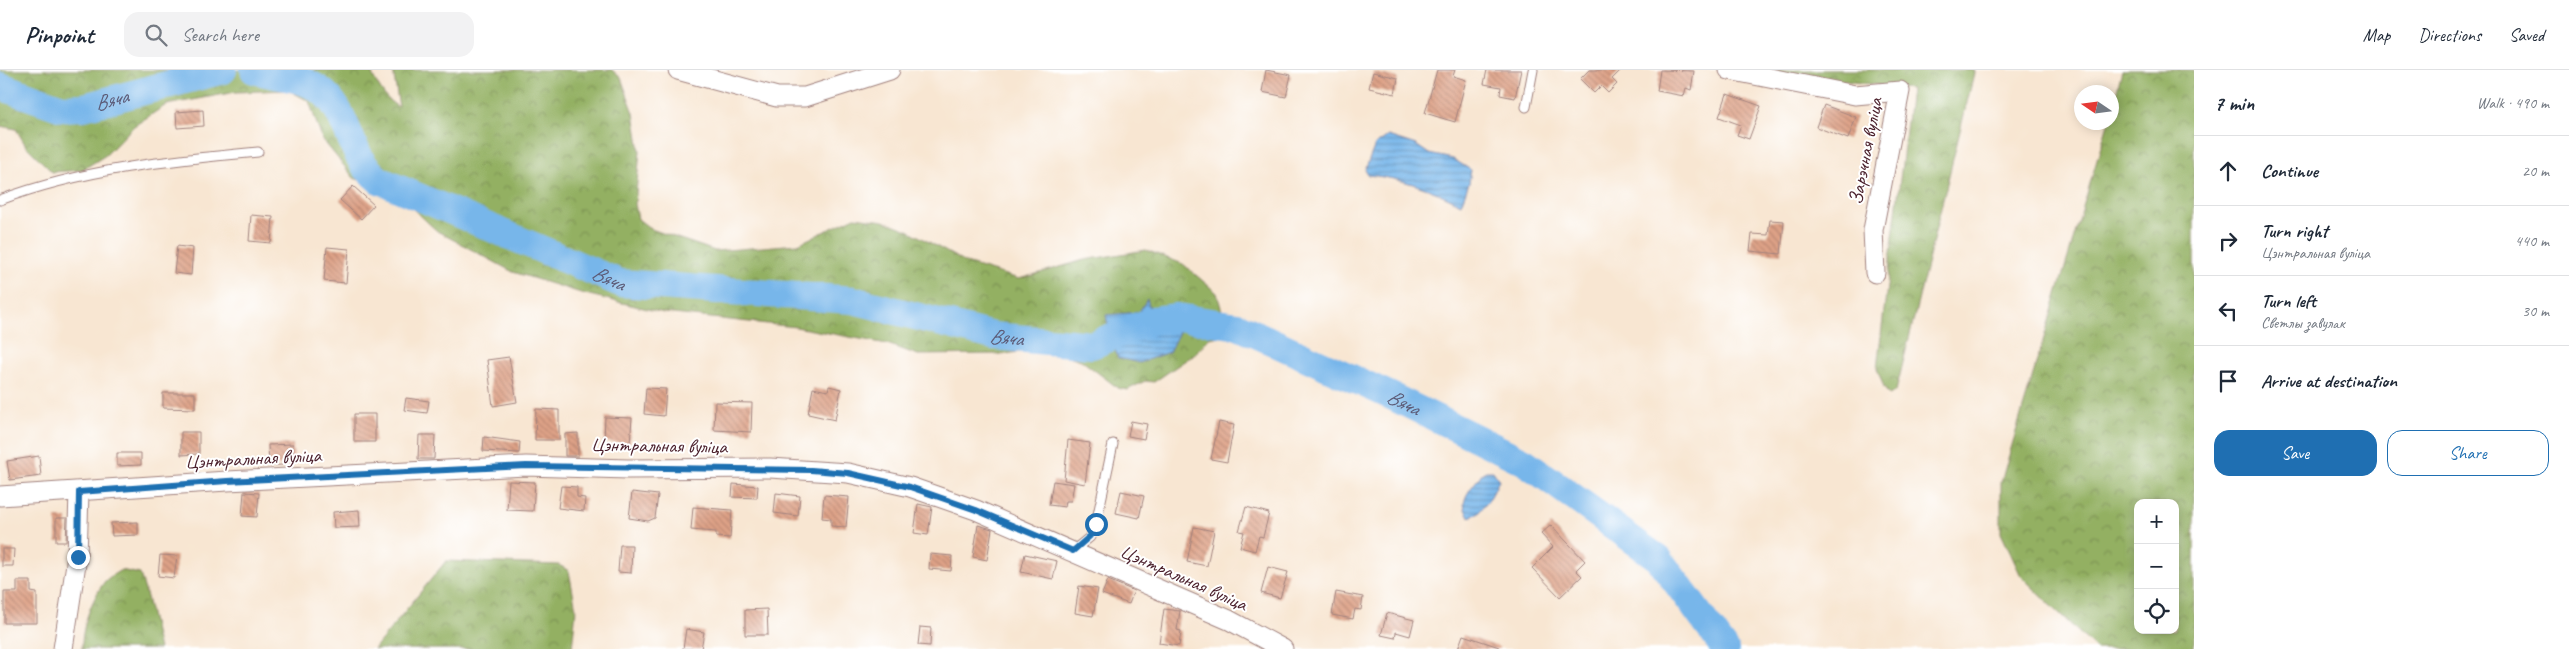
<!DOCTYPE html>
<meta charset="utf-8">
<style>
body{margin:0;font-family:Caveat,sans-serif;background:#f2f2f3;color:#1f2937}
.controls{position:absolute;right:15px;bottom:15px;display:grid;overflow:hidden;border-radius:10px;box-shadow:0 2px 12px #0003}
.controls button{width:45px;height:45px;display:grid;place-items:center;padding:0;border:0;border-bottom:1px solid #e0e1e3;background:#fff;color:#1f2937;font:25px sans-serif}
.compass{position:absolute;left:2074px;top:15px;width:45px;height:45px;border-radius:50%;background:#fff;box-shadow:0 2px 12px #0003;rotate:283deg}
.stop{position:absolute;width:15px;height:15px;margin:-11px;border:4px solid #1f6fb2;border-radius:50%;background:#fff}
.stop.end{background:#1f6fb2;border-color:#fff;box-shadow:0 1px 5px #0008}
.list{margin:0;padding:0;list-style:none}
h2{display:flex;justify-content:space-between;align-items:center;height:65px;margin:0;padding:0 20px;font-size:21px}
h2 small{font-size:16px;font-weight:400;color:#747a83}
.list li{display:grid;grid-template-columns:32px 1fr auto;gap:15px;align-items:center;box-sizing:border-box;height:70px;padding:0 20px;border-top:1px solid #e0e1e3}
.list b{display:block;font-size:19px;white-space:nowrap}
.list p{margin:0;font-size:16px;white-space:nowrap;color:#747a83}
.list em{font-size:16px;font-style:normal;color:#747a83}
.actions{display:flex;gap:10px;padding:15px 20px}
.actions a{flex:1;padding:11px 0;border:1px solid #1f6fb2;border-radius:15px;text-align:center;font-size:18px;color:#1f6fb2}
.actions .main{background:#1f6fb2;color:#fff}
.icon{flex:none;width:28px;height:28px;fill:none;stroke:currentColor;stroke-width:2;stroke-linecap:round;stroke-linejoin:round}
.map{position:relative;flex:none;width:2194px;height:579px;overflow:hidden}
header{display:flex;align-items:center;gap:30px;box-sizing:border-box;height:70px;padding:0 25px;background:#fff;border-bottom:1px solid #e0e1e3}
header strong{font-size:24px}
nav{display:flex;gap:28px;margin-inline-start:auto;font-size:18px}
.search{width:350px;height:45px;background:#f2f2f3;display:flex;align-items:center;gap:12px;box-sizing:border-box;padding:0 18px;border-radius:15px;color:#747a83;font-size:19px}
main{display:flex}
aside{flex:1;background:#fff}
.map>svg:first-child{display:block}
.forest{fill:url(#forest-crowns);stroke:#6e6846;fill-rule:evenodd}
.water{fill:url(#water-rules);stroke:#606a8a}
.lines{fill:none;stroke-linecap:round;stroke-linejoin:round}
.river{stroke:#77b6ea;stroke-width:28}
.building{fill:url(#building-back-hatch)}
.service-casing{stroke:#a1827e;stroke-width:11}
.minor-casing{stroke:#a1827e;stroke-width:21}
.service{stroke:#fff;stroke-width:9}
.minor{stroke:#fff;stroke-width:19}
.route{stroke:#1f6fb2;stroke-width:6}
.labels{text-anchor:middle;stroke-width:4;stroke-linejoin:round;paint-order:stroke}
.street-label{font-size:20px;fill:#4a1f2b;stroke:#fff}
.water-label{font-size:21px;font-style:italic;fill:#5c5b77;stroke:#fff}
</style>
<header>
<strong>Pinpoint</strong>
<div class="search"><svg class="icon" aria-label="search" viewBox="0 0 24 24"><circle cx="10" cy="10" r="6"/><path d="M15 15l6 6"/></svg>Search here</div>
<nav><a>Map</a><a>Directions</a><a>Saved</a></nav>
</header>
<main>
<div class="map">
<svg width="2194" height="579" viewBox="0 0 2194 579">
<defs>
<pattern id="forest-crowns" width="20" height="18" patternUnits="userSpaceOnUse" patternTransform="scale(1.25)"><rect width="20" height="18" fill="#93b062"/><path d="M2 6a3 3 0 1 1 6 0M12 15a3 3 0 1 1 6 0" fill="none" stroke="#7a8f51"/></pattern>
<pattern id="water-rules" width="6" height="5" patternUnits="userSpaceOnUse" patternTransform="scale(1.25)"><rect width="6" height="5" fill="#77b6ea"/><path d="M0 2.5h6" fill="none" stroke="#6493be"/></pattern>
<pattern id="building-back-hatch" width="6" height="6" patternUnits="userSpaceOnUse" patternTransform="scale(1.25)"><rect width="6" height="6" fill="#dea287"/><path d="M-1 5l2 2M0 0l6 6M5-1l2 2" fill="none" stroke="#b6836f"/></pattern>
</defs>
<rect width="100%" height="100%" fill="#fff"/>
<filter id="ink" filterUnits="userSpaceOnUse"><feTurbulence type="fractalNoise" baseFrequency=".02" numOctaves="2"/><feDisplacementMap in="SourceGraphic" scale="10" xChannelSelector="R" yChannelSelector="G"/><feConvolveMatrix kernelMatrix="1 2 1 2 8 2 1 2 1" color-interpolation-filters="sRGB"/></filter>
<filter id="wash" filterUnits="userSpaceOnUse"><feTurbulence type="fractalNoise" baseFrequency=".0096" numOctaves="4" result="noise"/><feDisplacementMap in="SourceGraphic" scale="20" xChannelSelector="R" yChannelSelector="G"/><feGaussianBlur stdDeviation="1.12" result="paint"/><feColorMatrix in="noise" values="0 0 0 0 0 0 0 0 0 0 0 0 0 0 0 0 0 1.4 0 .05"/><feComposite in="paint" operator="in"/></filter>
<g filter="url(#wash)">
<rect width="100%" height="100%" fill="#f8e6d2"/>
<path class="forest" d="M0 0H370C376 12 385 31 399 37L393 0H612L621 8 634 43 640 81 635 134 638 149 651 159 715 181 798 174 855 147 884 151 908 160 966 193 1019 209 1084 190 1146 180 1183 194 1217 223 1223 245 1224 261 1220 266 1209 268 1196 283 1154 312 1145 311 1127 320 1118 318 1081 290 1043 278 1005 284 918 285 887 274 796 257 664 243 581 223 513 202 437 161 396 123 354 108 322 69 309 31 288 20 236 22 166 35 134 56 106 85 82 100 52 102 26 76 16 59 0 56Z
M1753 0H1975L1896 321 1889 325 1884 318 1877 298 1911 19Z
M2122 0H2194V579H2096L2021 506 2001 463V412L2108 53 2112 52V40ZM2138 433H2175V560H2138Z
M446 491 559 495 569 501 576 539 572 579H374Z
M121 500 140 504 147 527 159 579H82C81 557 92 529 105 511 109 507 116 503 121 500Z"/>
<path class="water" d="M1388 66 1416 75 1429 84 1453 89 1471 100 1469 113 1461 134C1433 119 1400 108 1368 105L1365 100 1375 75Z
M1147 229 1154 250 1177 247 1181 258 1169 282 1139 293 1118 288 1110 267 1106 245 1139 242Z
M1486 401H1493L1499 410C1493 424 1484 442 1470 447 1457 433 1469 421 1478 409 1481 405 1481 403 1486 401Z"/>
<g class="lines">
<g class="river">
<path id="s1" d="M254 0C276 7 301 6 320 20 345 37 348 73 365 96 369 101 374 105 379 110L620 213 853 230 993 266 1092 275 1154 250 1177 247 1238 256 1391 326 1525 392 1659 489 1725 579"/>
<path id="s2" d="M0 16 62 38 84 37 223 0"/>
</g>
</g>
<g id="blocks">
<path class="building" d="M1266 0 1291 5 1286 27 1262 22Z
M1437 0H1455L1453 6 1466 10 1455 52 1425 43Z
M1487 0H1521L1515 28 1500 25 1501 17 1484 14Z
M1589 0H1621L1612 9 1617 14 1608 23 1601 16 1594 23 1580 9Z
M1660 0 1694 1 1691 20 1686 18 1684 26 1657 21Z
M1373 2 1398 8 1395 24 1369 18Z
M1727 24 1761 36 1749 69 1737 65 1741 55 1719 47Z
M1824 35 1856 47 1848 69 1816 57Z
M203 40 204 56 177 58 176 42Z
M353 116 374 135 361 149 340 130Z
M251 145 273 147 271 173 249 171Z
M1770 150 1784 151 1781 184 1750 181 1752 164 1768 165Z
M177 176 193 178 191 205 174 203Z
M327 177 349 179 346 213 324 211Z
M509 287 517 332 493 336 487 290Z
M829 316 841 319 835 350 808 344 813 318 828 321Z
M646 318 666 319 664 346 644 344Z
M163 323H195V339L163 338Z
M406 328 429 331 427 343 404 340Z
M715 332 752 333 751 362 714 360Z
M536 339 559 340V370H535Z
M354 344H375V372H354Z
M605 347 632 348 630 373 604 372Z
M1131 351 1147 354 1144 369 1128 366Z
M1219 352 1234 355 1227 392 1211 389Z
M181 362H199V384L181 385Z
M578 363V386H565V364Z
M419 365H435L434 389H418Z
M484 367 520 372 519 383 483 381Z
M1068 370 1090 373 1085 414 1064 410Z
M293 374 294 394 269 396 268 375Z
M117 383H141V395L117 396Z
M39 386 41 406 10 410 7 391Z
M509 411 535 412 533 441 507 440Z
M1053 411 1074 414 1071 431H1066L1065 437 1049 435Z
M733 414 758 416 757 428 732 427Z
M561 416 577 417V427L585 428 584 441 558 438Z
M1121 421 1144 426 1139 448 1116 443Z
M244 422 259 423 257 447 242 446Z
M632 422 658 425 655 448 648 451 629 448Z
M776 423 800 426 798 446 774 443Z
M824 425 849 427 846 457 831 456V449L822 448Z
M918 434 932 437 928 465 914 463Z
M693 437 732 440 730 468 716 467V462L691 460Z
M1246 437 1269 443 1263 467 1259 466 1255 481 1240 477 1244 462 1239 461Z
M359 440 360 457 334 458 333 442Z
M56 448H67L66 472H56Z
M138 452V465L112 466 111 453Z
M978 455 992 459 987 490 973 487Z
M1551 455 1585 491 1576 500 1582 506 1560 527 1532 498 1553 477 1541 464Z
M1194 457 1214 461 1207 496 1187 492Z
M620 475H632L631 503 618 502Z
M2 479H14L13 496H2Z
M930 484 952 486 951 501 929 499Z
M1025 484 1057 491 1053 509 1021 502Z
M160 485 177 486 174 508 158 506Z
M1268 497 1288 502 1280 528 1261 523Z
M1108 510 1134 521 1129 534 1102 524Z
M17 511H31V522L37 523V553H4V522H17Z
M1079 516 1098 519 1093 546 1075 543Z
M1336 522 1363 527 1361 540 1355 539 1353 549 1332 545Z
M767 539 768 565H745V540Z
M1164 539 1180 541 1177 560 1181 561 1179 576 1159 573Z
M1387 543 1414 550 1410 566 1396 562 1395 568 1381 565Z
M920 557 931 558 930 576 918 575Z
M686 559 704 562 701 579H683Z
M1463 565 1499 577V579H1458Z"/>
</g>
</g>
<g filter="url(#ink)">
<use href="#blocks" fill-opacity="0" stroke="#a1827e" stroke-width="1"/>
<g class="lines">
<defs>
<path id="service" d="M1526 37 1533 0
M0 130C82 99 171 90 258 82
M1073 481 1090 467 1096 454 1113 374"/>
<path id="minor" d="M678 0 777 27H805L890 0
M1729 0 1855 25 1900 21 1873 160 1875 203
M0 426 227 411 526 396 628 399 770 398 848 403 910 417 976 440 1229 550 1283 579
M63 579 77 487 79 422"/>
</defs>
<use href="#service" class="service-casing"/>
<use href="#minor" class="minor-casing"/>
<use href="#service" class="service"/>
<use href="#minor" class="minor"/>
</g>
</g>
<g class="lines" filter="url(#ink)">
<path class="route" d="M78 487 79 422 227 411 526 396 811 400 848 403 910 417 976 440 1073 481 1090 466 1096 454"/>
</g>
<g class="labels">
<g class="street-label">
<text transform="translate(1865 81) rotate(-79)" y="7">Зарэчная вуліца</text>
<text transform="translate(659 375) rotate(1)" y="7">Цэнтральная вуліца</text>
<text transform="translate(253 388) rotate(-3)" y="7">Цэнтральная вуліца</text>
<text transform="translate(1184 507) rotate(24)" y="7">Цэнтральная вуліца</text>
</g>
<g class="water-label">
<text dy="7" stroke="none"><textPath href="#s2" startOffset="116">Вяча</textPath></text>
<text dy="7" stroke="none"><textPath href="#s1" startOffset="428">Вяча</textPath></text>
<text dy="7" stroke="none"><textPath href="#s1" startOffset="832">Вяча</textPath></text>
<text dy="7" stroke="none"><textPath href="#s1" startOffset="1252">Вяча</textPath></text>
</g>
</g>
</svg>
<div class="controls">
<button>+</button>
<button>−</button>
<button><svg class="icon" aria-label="locate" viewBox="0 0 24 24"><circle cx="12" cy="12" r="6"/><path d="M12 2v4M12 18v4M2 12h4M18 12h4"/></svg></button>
</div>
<svg class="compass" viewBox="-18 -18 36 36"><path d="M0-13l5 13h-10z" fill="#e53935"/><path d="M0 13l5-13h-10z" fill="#747a83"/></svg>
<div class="stop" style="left:1096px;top:454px"></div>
<div class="stop end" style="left:78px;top:487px"></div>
</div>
<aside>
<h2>7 min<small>Walk · 490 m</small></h2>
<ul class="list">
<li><svg class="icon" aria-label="ahead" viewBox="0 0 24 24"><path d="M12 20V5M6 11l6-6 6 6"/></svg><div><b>Continue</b></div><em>20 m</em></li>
<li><svg class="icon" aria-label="right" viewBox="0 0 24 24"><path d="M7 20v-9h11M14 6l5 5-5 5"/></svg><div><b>Turn right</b><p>Цэнтральная вуліца</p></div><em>440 m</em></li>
<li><svg class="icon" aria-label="left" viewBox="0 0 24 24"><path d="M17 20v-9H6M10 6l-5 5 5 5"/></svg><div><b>Turn left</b><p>Светлы завулак</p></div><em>30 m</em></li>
<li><svg class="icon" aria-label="arrive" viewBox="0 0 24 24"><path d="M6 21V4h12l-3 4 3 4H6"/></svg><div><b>Arrive at destination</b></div></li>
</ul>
<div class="actions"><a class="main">Save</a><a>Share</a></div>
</aside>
</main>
